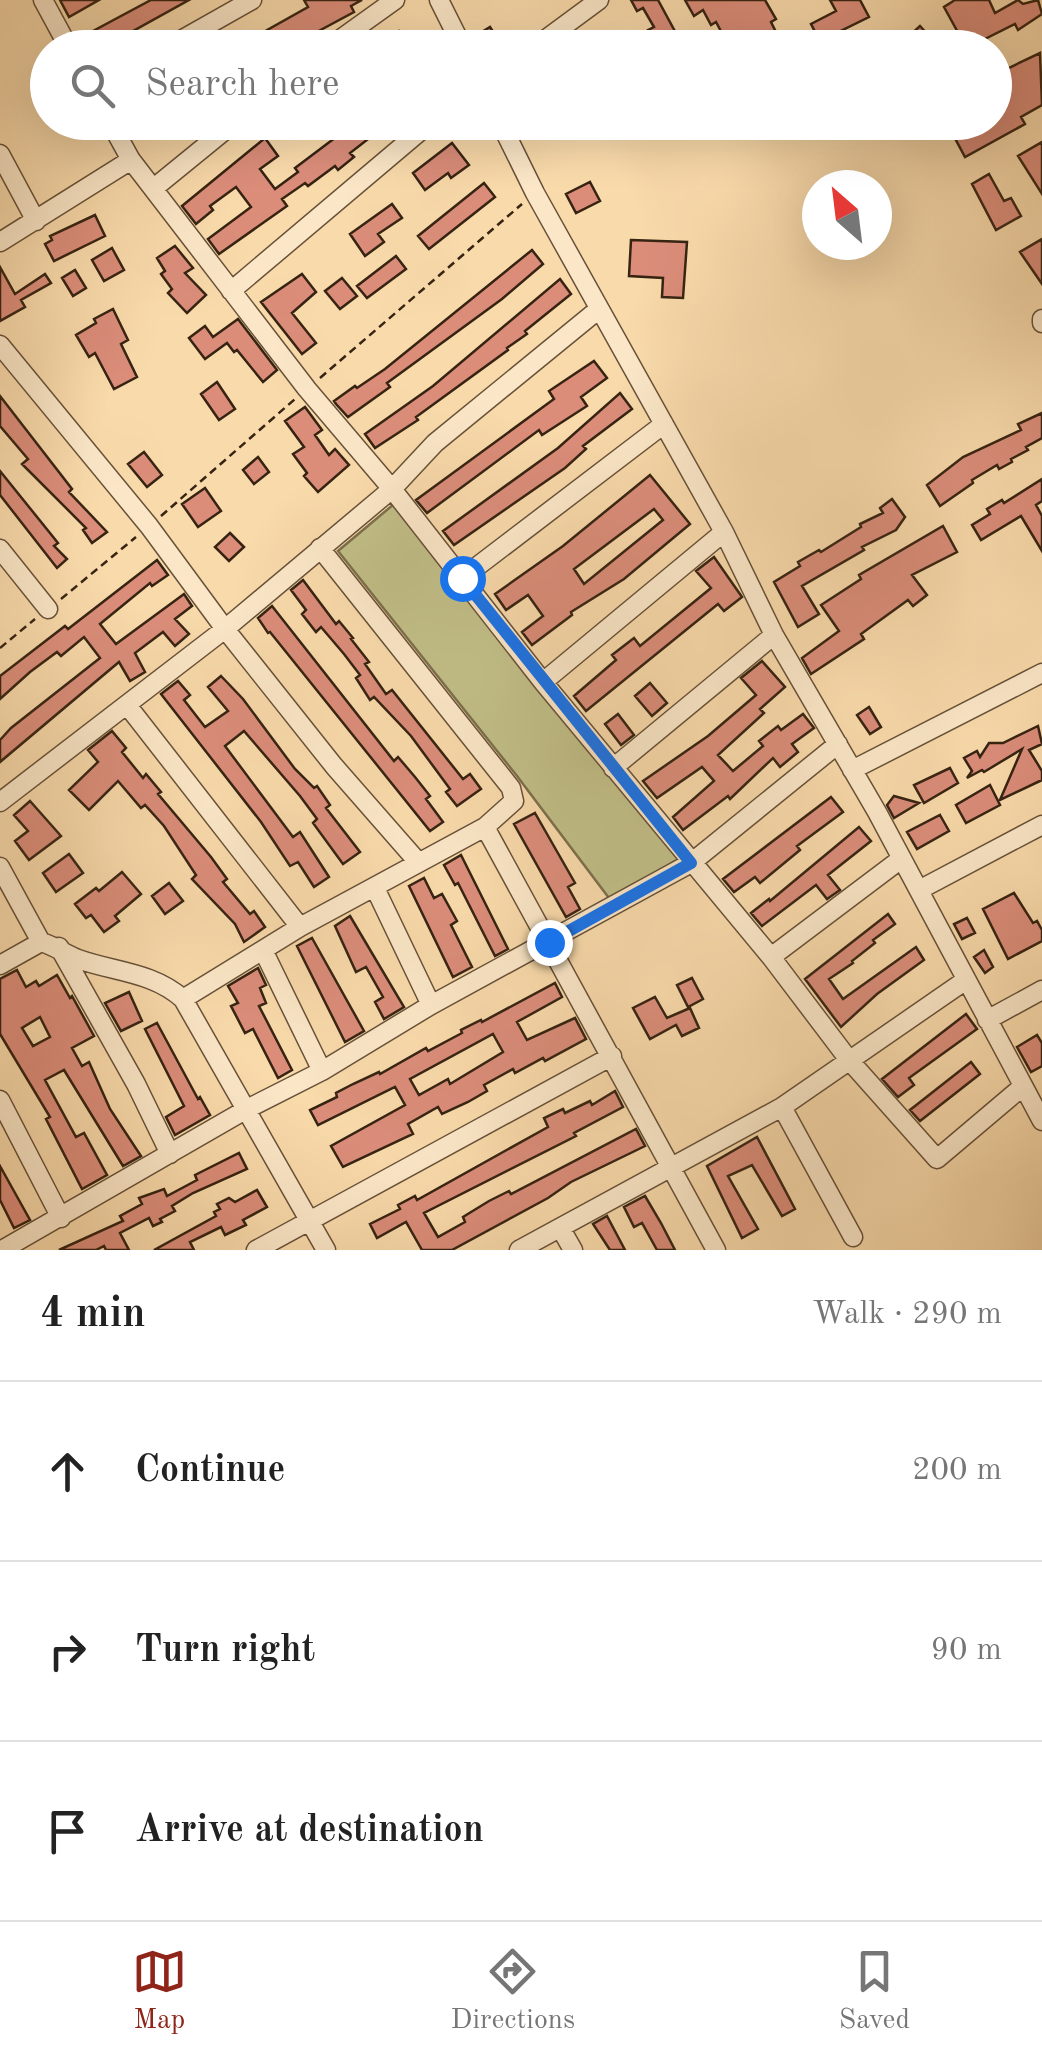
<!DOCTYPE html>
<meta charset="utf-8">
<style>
body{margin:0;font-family:"Old Standard TT",serif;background:#f2f2f2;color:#222}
.compass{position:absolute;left:802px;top:170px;width:90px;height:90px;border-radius:50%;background:#fff;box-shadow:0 10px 40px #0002;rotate:332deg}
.stop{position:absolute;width:30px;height:30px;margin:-22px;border:8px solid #1a73e8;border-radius:50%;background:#fff}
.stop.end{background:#1a73e8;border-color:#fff;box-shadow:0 2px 10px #0008}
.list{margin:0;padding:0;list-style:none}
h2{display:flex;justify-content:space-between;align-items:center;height:130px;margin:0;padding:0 40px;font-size:42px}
h2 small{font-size:32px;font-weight:400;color:#767676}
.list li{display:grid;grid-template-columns:65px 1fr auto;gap:30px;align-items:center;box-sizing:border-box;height:180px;padding:0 40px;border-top:2px solid #e0e0e0}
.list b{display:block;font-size:38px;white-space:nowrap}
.list em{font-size:32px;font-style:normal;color:#767676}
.icon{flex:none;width:55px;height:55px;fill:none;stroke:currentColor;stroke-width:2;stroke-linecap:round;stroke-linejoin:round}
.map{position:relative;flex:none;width:1042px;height:1250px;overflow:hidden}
.search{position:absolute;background:#fff;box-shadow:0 10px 40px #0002;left:30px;right:30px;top:30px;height:110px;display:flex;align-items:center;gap:25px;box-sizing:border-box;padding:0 35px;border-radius:55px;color:#767676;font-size:38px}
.sheet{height:670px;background:#fff}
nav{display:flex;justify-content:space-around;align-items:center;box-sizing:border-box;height:140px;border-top:2px solid #e0e0e0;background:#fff;font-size:28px;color:#767676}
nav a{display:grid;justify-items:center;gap:5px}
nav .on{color:#8f2418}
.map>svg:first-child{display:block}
.green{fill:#c1be87;stroke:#7c704c;stroke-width:2.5}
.building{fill:#db8d7a;stroke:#362312;stroke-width:2.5;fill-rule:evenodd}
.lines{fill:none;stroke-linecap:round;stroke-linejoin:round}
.minor-casing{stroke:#675138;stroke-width:21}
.path{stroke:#362312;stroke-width:2.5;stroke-dasharray:8 5;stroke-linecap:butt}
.minor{stroke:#fbe7c8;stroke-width:18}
.route{stroke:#1a73e8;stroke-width:12}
</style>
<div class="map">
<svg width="1042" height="1250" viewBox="0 0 1042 1250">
<rect width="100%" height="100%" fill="#f9daab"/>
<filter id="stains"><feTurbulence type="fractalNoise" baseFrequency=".002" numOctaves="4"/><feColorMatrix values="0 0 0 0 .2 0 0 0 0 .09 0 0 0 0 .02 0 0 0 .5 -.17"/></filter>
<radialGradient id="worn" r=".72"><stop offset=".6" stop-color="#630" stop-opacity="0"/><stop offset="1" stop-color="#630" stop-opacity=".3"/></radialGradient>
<path class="green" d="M400 499 687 853 612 902 517 776 338 551Z"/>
<path class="building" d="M60 0H99L69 17Z
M151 0H189L108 45 110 48H85L80 38Z
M304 0H362L351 6 354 12 287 48 281 43 274 48H235L308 7Z
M631 0H658L684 48H657L648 30 654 27 643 8 637 11Z
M685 0H765L776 19 771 22 784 48H730L716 22 711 25 703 10 694 16Z
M830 0H860L869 17 820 41 811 24 836 11Z
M955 0H989L995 13 1018 0 1023 4 1038 0 1042 14 1018 30 1015 24 983 40 987 48H942L961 38 944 7Z
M920 26 940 48H921L910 35Z
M490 27 503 48H477L472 38Z
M399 31 411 48H377Z
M1040 53 1042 105 1021 117 1025 124 965 157 950 129 963 122H994V75Z
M298 122H327L310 137Z
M356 122H390L350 153 354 157 338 170 335 166 308 186 305 183 282 199 287 206 219 254 208 239 251 207 236 187 210 206 213 210 196 224 182 206 265 138 278 156 260 169 275 189 298 172 295 168Z
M1042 142V194L1018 156Z
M452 143 469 165 451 178 448 173 425 190 413 173Z
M989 174 1004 201 1011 198 1021 216 996 230 972 184Z
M590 182 600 201 576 213 566 194Z
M484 183 495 197 429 249 418 236Z
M392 204 402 218 378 234 384 242 365 256 350 234Z
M95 215 105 236 54 261 45 244 52 240 50 236Z
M1042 239V284L1020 252Z
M631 240 687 242 683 298 662 297 663 278 629 276Z
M175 246 193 268 185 273 206 295 187 313 168 293 172 289 161 274 165 271 157 258Z
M112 248 124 270 104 281 92 260Z
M532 250 543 264 502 299 387 383 390 387 348 417 336 404 334 401 355 386 357 388 385 369Z
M396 256 406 269 367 298 357 286Z
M0 267 15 294 45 274 51 283 21 300 25 307 0 321Z
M75 270 86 288 73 296 62 278Z
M302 274 316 292 292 313 316 343 302 354 261 302Z
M342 278 357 296 340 309 325 291Z
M560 279 571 294 525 331 527 334 507 348 508 350 416 417 418 420 375 448 365 434 433 386Z
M113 309 128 340 121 344 137 377 114 389 95 353 89 357 76 335 96 323 94 319Z
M238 319 277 370 263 382 237 350 234 352 227 343 205 359 189 338 205 326 213 337Z
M594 361 607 378 581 397 587 406 542 435 539 430 427 513 416 500 554 399 549 391Z
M217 382 235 409 219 420 201 394Z
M620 393 632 409 583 446 586 449 565 468 454 545 443 531 558 448Z
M0 396 72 489 69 492 107 532 92 543 83 530 86 528 22 464 28 459 0 426Z
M305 407 322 430 315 435 329 455 335 449 349 465 318 492 304 476 307 473 293 454 304 447 285 421Z
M1042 413V438L1026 447 1028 450 1011 459 1012 462 999 469 997 465 972 480 973 483 940 506 927 485 963 457 1021 430 1018 424Z
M144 452 162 475 147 487 128 464Z
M258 457 269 472 254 484 243 470Z
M0 471 58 543 54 546 67 559 57 568 0 495Z
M650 475 690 524 624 579 571 612 572 615 532 645 522 632 543 616 528 595 506 610 495 594 563 546ZM654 509 663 520 584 584 574 569Z
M1042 479V501L1036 505 1042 516V551L1021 516 981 540 972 525 990 514 987 509 1002 500 1004 503Z
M205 488 221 511 198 527 182 504Z
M892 499 905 517 896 530 862 547 864 550 802 586 819 614 798 627 774 582 800 566 798 562 819 550 821 552 861 527 860 524 883 513 880 508Z
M943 526 957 552 912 575 927 595 913 606 908 600 861 634 864 639 811 674 802 658 839 631 821 605 861 579 859 575Z
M230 533 244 547 229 561 215 547Z
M714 557 742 597 724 611 718 604 586 711 574 696 616 660 612 655 634 638 640 646 711 588 696 571Z
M157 560 168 575 152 586 150 583 100 624 116 644 184 594 192 606 175 619 189 634 175 646 163 632 135 653 145 672 130 681 119 662 0 762V740L11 728 100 658 84 637 61 656 57 652 30 672 0 699V676L65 626 68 629Z
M303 580 336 624 339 621 353 638 351 639 369 662 365 664 386 694 392 690 463 779 470 774 481 789 457 806 446 792 450 789 411 736 374 697 370 700 356 678 360 675 344 654 321 627 316 632 302 614 306 610 291 590Z
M272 606 394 761 398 757 415 777 430 796 426 799 443 822 430 831 270 632 268 633 258 618Z
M762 661 785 687 760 709 764 713 718 755 733 771 763 746 759 741 778 726 781 730 803 714 814 728 792 744 798 752 780 767 773 758 730 799 728 796 683 830 673 817 714 781 702 767 657 798 643 781 708 736 756 695 741 678Z
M221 676 243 699 295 769 314 788 317 786 330 805 326 808 360 852 343 864 313 823 317 819 300 796 244 731 225 746 293 837 300 832 329 877 314 887 298 862 290 866 261 822 161 694 178 681 190 695 184 700 205 727 228 711 208 687Z
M650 683 667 703 652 716 635 696Z
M869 707 881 727 870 734 857 715Z
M618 714 634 735 621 745 605 724Z
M1038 726 1042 744 1029 750 1042 771V780L1000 800 1022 749 984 772 982 770 967 778 972 771 964 758 977 751 980 757 989 743H1003Z
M112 731 126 748 122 752 143 778 146 774 161 792 158 794 211 857 227 879 223 882 250 914 254 911 265 927 244 942 235 924 192 879 196 875 164 826 145 805 141 808 118 781 89 810 69 790 98 762 88 750Z
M950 768 958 783 924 803 914 785Z
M990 785 1000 805 966 823 956 805Z
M894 796 919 803 894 818 887 805Z
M831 797 843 812 797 846 800 850 760 883 755 877 734 892 723 879Z
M30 801 61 836 29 860 15 841 28 831 14 815Z
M535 813 575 883 568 887 580 909 566 917 514 824Z
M940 815 949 831 917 849 907 832Z
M859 827 871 841 828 875 840 890 827 899 816 885 762 926 751 913 769 899 770 901Z
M69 854 83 873 56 892 43 873Z
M461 855 508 949 495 956 458 883 455 885 444 865Z
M122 872 141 894 115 916 119 921 104 932 91 915 86 918 75 904 96 888 99 891Z
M424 878 434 898 442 894 457 921 451 925 472 967 453 977 409 886Z
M169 883 183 901 165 914 152 896Z
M1014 893 1033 923 1037 921 1042 930V941L1008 959 983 909Z
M888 914 895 924 873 940 875 943 852 961 853 963 829 979 843 999 916 947 924 960 877 994 841 1027 805 979Z
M350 916 404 1007 384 1019 375 1002 383 997 366 967 356 972 335 926Z
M967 918 975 933 962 939 954 924Z
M312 938 364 1031 345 1042 297 946Z
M984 950 993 967 985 973 974 957Z
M258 968 266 985 260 988 266 1003 259 1006 292 1070 278 1078 253 1029 245 1033 231 1006 238 1003 228 986Z
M17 970 26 987 36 981 39 986 57 975 70 998 72 996 94 1036 72 1048 82 1066 89 1062 110 1109 141 1156 123 1166 64 1070 45 1080 76 1137 84 1133 107 1175 82 1189 46 1119 50 1117 0 1034V979ZM40 1017 50 1037 33 1046 22 1028Z
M692 978 703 999 688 1007 677 985Z
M555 983 562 997 517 1022 527 1040 575 1018 586 1039 545 1061 543 1058 515 1073 513 1069 484 1085 487 1091 468 1102 442 1114 438 1107 408 1124 413 1134 343 1167 331 1146 405 1105 395 1087 318 1125 310 1110 337 1097 336 1093 353 1084 379 1072 380 1074 426 1048 428 1051 462 1033 461 1030 481 1020 482 1022ZM493 1034 503 1052 450 1084 448 1079 419 1095 410 1079Z
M129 992 142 1021 121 1031 105 1003Z
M655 997 667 1018 690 1008 699 1028 682 1036 676 1025 650 1039 633 1008Z
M966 1014 977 1029 909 1078 914 1085 898 1097 882 1079Z
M157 1023 198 1099 200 1097 210 1115 175 1135 166 1117 184 1106 145 1029Z
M1037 1035 1042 1043V1066L1031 1072 1017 1047Z
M971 1062 980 1074 920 1121 910 1110Z
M615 1091 623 1107 574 1133 576 1136 424 1213 438 1237 465 1222 463 1217 489 1201 509 1191 511 1194 636 1129 645 1146 571 1182 548 1198 452 1250H422L406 1222 377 1238 370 1224 400 1209 398 1205 415 1196 417 1200 548 1127 544 1118 563 1109 565 1113 590 1101 592 1105Z
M757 1137 795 1209 782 1216 752 1165 728 1176 758 1229 742 1238 707 1166Z
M239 1153 247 1169 193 1193 172 1206 175 1211 160 1219 162 1222 153 1226 149 1218 120 1233 129 1250H106L104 1246 96 1250H59L123 1221 120 1216 142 1204 139 1198 164 1189 167 1196 197 1180 195 1175Z
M0 1166 30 1220 14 1228 0 1200Z
M257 1190 267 1207 243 1220 246 1225 225 1235 221 1227 190 1242 194 1250H154L216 1216 214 1212 220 1209 217 1204 229 1198 235 1202Z
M645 1196 661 1223 675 1250H657L642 1223 634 1227 624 1207Z
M607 1216 625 1250H610L593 1224Z"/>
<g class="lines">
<defs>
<path id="minor" d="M43 0 69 48
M439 0 463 48
M167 48 252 0
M328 48 395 0
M534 48 599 0
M110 122 131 160 307 389 392 489 543 682 771 957 849 1060 937 1159 1022 1087
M500 122 535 193 724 532 774 635 877 812 1042 1121
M0 154 36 221
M154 188 235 122
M0 242 131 160
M231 291 431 122
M1042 319V323
M0 345 149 526 225 629 334 766 418 862
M0 549 48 609
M462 578 664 424
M543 682 724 532
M127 705 300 927
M613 768 774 635
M852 770 1042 673
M0 802 225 629 392 489 435 443 599 309
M485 827 716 1250
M0 867 41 942C55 946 65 954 78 959 114 972 153 972 183 999L326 1250
M375 888 431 1005
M919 890 1042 825
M59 947 136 1084 170 1154
M263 950 322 1071
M771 957 901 859
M0 965 41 942
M183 999 300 927 485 827 514 801 511 788 320 548
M987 1020 1042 990
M0 1100 61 1218
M782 1107 853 1237
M561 1229 573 1250
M2 1250 247 1109 322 1071 431 1005 691 863 838 744
M256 1250 612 1056
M519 1250 782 1107 966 980"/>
</defs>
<use href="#minor" class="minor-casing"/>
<path class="path" d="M320 378 522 204
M161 516 295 399
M61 599 136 537
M0 648 35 619"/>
<use href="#minor" class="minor"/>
</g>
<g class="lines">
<path class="route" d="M462 578 691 863 549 942"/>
</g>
<rect width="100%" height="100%" filter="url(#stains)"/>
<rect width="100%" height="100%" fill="url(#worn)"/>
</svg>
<svg class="compass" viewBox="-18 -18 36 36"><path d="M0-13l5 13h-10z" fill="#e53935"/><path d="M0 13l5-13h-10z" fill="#767676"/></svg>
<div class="stop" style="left:462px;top:578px"></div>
<div class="stop end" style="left:549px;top:942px"></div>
<div class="search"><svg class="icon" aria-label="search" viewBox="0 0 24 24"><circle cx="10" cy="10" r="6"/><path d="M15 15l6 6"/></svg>Search here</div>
</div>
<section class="sheet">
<h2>4 min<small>Walk · 290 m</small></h2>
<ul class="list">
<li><svg class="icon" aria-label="ahead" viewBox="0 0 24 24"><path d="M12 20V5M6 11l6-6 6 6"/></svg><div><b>Continue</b></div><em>200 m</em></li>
<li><svg class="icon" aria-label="right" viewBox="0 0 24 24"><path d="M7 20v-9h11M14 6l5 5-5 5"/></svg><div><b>Turn right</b></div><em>90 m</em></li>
<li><svg class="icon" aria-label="arrive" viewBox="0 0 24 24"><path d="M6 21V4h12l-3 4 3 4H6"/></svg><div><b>Arrive at destination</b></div></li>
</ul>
</section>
<nav>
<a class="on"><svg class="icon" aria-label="map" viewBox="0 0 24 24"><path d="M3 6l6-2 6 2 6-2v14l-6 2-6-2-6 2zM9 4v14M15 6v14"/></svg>Map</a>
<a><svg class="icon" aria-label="directions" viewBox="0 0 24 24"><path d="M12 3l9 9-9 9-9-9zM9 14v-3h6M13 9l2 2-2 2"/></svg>Directions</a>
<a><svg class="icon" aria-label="saved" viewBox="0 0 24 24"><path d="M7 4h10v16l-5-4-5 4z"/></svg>Saved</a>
</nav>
